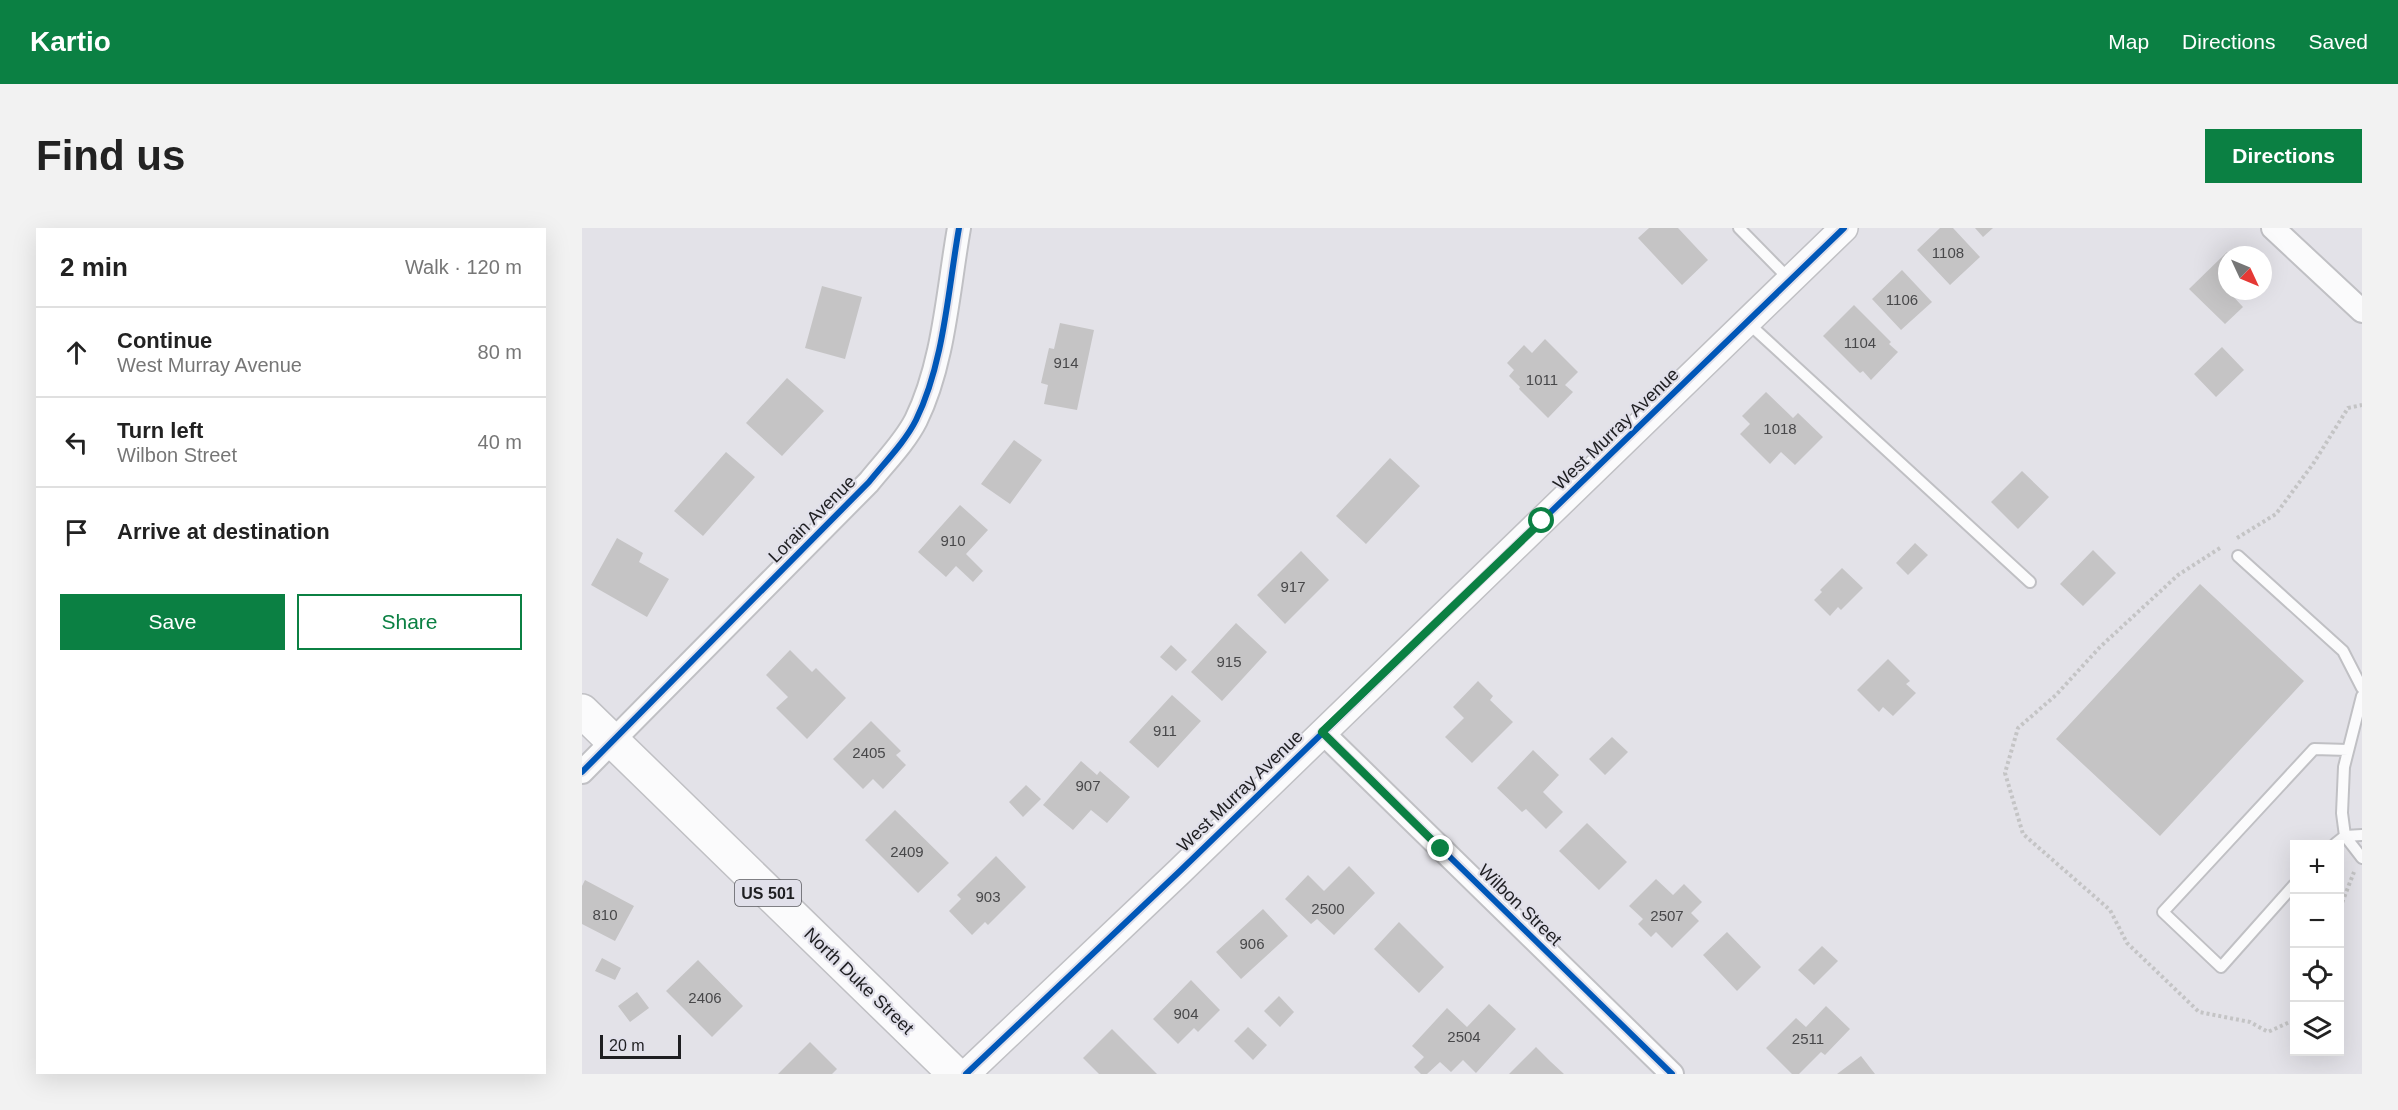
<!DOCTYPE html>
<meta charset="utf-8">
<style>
body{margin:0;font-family:Helvetica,sans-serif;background:#f2f2f2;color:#222}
.controls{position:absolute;right:18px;bottom:18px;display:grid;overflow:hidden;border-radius:0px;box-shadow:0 6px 24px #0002}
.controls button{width:54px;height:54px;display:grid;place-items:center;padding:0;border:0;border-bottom:2px solid #e0e0e0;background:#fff;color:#222;font:30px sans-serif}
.compass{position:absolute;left:1636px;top:18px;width:54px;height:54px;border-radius:50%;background:#fff;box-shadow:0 6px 24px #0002;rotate:134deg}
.scale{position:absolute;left:18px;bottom:15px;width:81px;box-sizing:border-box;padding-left:6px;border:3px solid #1e1e21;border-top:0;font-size:16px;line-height:21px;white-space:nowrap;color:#1e1e21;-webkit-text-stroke:4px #e1e0ea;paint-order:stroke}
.stop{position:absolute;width:18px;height:18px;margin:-14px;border:4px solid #0b8043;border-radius:50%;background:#fff}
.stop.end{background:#0b8043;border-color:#fff;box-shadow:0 2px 6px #0008}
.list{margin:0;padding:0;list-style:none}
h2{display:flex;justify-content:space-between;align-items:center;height:78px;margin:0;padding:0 24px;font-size:26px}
h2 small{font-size:20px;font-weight:400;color:#767676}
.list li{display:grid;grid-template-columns:39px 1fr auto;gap:18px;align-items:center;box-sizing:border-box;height:90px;padding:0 24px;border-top:2px solid #e0e0e0}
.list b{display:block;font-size:22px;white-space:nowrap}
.list p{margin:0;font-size:20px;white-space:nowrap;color:#767676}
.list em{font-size:20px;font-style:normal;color:#767676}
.actions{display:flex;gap:12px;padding:18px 24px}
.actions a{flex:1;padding:14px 0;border:2px solid #0b8043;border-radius:0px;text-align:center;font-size:21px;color:#0b8043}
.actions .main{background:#0b8043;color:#fff}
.icon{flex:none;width:33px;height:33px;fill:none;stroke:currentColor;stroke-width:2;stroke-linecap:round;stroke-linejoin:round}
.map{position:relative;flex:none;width:1780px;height:846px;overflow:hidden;border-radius:0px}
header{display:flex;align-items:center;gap:36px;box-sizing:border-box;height:84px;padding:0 30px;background:#0b8043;color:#fff}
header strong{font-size:28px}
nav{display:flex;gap:33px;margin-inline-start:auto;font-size:21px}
.intro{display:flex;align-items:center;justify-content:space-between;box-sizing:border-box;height:144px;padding:0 36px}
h1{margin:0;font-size:42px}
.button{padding:15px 27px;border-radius:0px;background:#0b8043;color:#fff;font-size:21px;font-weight:700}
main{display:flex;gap:36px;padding:0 36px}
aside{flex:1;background:#fff;border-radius:0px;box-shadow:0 6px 24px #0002}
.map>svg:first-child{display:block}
.building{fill:#c5c4c5}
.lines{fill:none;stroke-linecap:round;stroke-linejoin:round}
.service-casing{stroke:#c0c0c4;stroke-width:14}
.minor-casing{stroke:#c0c0c4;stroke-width:26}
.tertiary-casing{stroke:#c0c0c4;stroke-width:30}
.trunk-casing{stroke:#c0c0c4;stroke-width:36}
.path{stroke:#c4c4c5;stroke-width:4;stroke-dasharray:3 3;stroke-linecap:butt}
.service{stroke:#fbfbfc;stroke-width:10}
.minor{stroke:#fbfbfc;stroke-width:22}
.tertiary{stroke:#fbfbfc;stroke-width:27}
.trunk{stroke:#fbfbfc;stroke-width:33}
.cycleway-casing{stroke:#e1e0ea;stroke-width:10}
.cycleway{stroke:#0057b8;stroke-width:6}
.route{stroke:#0b8043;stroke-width:8}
.labels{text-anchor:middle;stroke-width:4.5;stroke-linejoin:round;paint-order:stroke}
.number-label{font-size:15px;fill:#48484a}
.shield{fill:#e1e0ea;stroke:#58585d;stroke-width:1.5}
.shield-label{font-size:16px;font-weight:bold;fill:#1e1e21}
.street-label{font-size:18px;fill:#1e1e21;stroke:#e1e0ea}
</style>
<header>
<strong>Kartio</strong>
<nav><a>Map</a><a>Directions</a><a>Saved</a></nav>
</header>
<div class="intro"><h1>Find us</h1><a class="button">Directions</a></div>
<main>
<aside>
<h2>2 min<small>Walk · 120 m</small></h2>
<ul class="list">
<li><svg class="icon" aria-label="ahead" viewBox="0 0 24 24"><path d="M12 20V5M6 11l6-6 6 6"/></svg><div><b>Continue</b><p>West Murray Avenue</p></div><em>80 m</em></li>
<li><svg class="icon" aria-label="left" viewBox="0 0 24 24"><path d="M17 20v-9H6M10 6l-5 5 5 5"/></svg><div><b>Turn left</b><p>Wilbon Street</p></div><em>40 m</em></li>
<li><svg class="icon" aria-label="arrive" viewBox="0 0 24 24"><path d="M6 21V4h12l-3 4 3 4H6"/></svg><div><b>Arrive at destination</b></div></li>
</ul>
<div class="actions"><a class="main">Save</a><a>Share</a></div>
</aside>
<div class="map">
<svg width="1780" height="846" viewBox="0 0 1780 846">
<rect width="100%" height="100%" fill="#e3e2e8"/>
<path class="building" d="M1067 0H1096L1126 32 1100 57 1056 10Z
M1358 0H1371L1398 29 1368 57 1335 22Z
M1393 0H1411L1401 9Z
M1645 24 1648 27H1645V63H1650L1648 65 1661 79 1643 96 1607 61Z
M1320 42 1350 74 1319 102 1290 71Z
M240 58 280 69 263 131 223 120Z
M1272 77 1309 114 1307 116 1316 124 1289 152 1281 143 1278 145 1241 108Z
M478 95 512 102 495 182 462 176 466 157 459 155 467 120 472 121Z
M963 111 996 144 983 157 991 164 966 190 937 161 938 159 927 148 932 142 925 135 942 117 950 125Z
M1640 119 1662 142 1634 169 1612 146Z
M205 150 242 183 200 228 164 195Z
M1184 164 1211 190 1216 185 1241 209 1213 237 1199 224 1188 236 1158 206 1168 196 1160 188Z
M432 212 460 232 428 276 399 256Z
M144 224 173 249 121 308 92 283Z
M808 230 838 258 784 316 754 288Z
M1440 243 1467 269 1436 301 1409 274Z
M378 277 406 302 384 326 401 343 391 354 374 338 364 349 336 324Z
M35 310 61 325 57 334 87 351 65 389 9 357Z
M1333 315 1346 327 1326 347 1314 335Z
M1511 322 1534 345 1501 378 1478 356Z
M719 323 747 352 703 396 675 367Z
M1260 340 1281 360 1259 382 1256 379 1248 388 1232 372 1240 364 1238 362Z
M1618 356 1722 453 1578 608 1474 511Z
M654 395 685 424 640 473 609 444Z
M589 417 605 432 594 443 578 429Z
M208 422 230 444 234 440 264 470 225 511 194 480 206 469 184 447Z
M1306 431 1328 453 1324 456 1334 465 1311 488 1301 479 1297 484 1275 462Z
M896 453 911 468 908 472 931 494 890 535 863 509 882 490 871 479Z
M590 467 619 493 576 540 547 514Z
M289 493 319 523 314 527 324 537 301 561 291 551 281 561 251 531Z
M1030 509 1046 524 1023 547 1007 531Z
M951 522 977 547 961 564 981 584 964 601 944 581 940 584 915 560Z
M499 533 515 547 518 543 548 569 525 595 509 582 491 602 461 577Z
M444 557 459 571 441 589 427 574Z
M313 582 367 635 336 665 283 612Z
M1005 595 1045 634 1017 662 977 623Z
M414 628 444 659 406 697 403 694 390 707 367 683 379 671 375 667Z
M767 638 793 665 752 707 735 691 729 696 703 671 726 647 742 663Z
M1074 651 1091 667 1102 656 1120 674 1109 685 1117 693 1090 720 1074 704 1069 709 1056 696 1061 691 1047 678Z
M3 652 52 678 33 713 0 696V658Z
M681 681 706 708 659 751 634 724Z
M817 694 862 739 837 765 792 721Z
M1145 704 1179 739 1155 763 1121 727Z
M1240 718 1256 733 1232 757 1216 742Z
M20 730 39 740 33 752 13 743Z
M116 732 161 778 130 809 84 763Z
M609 752 638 782 616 804 612 800 596 816 571 791Z
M55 764 67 780 48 794 36 778Z
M697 768 712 784 698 799 682 783Z
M907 776 934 801 894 845 881 832 869 844 858 834 845 846H839L832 839 842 829 830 818 865 780 885 799Z
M1244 778 1268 801 1243 827 1239 824 1217 846H1210L1184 820 1214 790 1224 799Z
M666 799 685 817 671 832 652 813Z
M530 801 575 846H517L501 830Z
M228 814 255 841 250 846H196Z
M954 819 969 834 982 846H927Z
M1279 828 1293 846H1255Z"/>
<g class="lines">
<defs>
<path id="service" d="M1157 0 1208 52
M1165 94 1448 354
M1656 328 1761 423 1780 460
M1780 607 1763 608 1780 630
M1753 616 1763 608 1760 585 1762 539 1780 468
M1712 657 1639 739 1581 684 1732 521 1766 522"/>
<path id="minor" d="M1691 0 1780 83
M740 504 1090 846
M0 544 287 254C303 234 323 214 334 192 362 135 366 62 377 0"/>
<path id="tertiary" d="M384 846 598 643 1262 0"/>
<path id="trunk" d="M0 483 373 846"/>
</defs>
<use href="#service" class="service-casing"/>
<use href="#minor" class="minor-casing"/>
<use href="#tertiary" class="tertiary-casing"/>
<use href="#trunk" class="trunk-casing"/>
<path class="path" d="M1655 310 1694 286 1731 236 1766 180 1780 177
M1638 320 1596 347 1518 419 1474 467 1436 500 1423 545 1441 606 1528 682 1545 715 1617 784 1668 794 1686 804 1710 793 1712 786
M1758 680 1772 644"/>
<use href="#service" class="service"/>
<use href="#minor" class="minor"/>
<use href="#tertiary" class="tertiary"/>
<use href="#trunk" class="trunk"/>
<defs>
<path id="cycleway" d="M740 504 1090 846
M0 544 287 254C303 234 323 214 334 192 362 135 366 62 377 0
M384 846 598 643 1262 0"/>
</defs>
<use href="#cycleway" class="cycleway-casing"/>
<use href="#cycleway" class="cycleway"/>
</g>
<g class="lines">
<path class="route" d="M859 621 740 504 960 293"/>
</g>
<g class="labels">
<g class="number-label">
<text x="1366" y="30">1108</text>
<text x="1320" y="77">1106</text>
<text x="1278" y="120">1104</text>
<text x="484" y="140">914</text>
<text x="960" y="157">1011</text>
<text x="1198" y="206">1018</text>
<text x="371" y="318">910</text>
<text x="711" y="364">917</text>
<text x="647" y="439">915</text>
<text x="583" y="508">911</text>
<text x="287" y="530">2405</text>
<text x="506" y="563">907</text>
<text x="325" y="629">2409</text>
<text x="406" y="674">903</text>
<text x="746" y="686">2500</text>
<text x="23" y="692">810</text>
<text x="1085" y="693">2507</text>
<text x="670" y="721">906</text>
<text x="123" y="775">2406</text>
<text x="604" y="791">904</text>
<text x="882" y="814">2504</text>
<text x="1226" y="816">2511</text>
</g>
<rect class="shield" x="153" y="652" width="66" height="26" rx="4.5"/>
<g class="shield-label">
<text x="186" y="671">US 501</text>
</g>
<g class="street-label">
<text transform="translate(1034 201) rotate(-44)" y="6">West Murray Avenue</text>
<text transform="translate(230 291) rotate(-45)" y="6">Lorain Avenue</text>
<text transform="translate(658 563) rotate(-44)" y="6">West Murray Avenue</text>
<text transform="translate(938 677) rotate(44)" y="6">Wilbon Street</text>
<text transform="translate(277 753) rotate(44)" y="6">North Duke Street</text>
</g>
</g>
</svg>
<div class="controls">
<button>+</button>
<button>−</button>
<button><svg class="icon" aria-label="locate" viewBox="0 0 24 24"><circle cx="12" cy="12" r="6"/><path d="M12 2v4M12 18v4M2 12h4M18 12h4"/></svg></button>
<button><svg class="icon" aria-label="layers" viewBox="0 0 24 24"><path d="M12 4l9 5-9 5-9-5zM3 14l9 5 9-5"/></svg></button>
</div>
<svg class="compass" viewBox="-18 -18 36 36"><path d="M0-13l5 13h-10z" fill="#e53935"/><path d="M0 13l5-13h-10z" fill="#767676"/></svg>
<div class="scale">20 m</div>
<div class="stop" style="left:960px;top:293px"></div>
<div class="stop end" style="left:859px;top:621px"></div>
</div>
</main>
